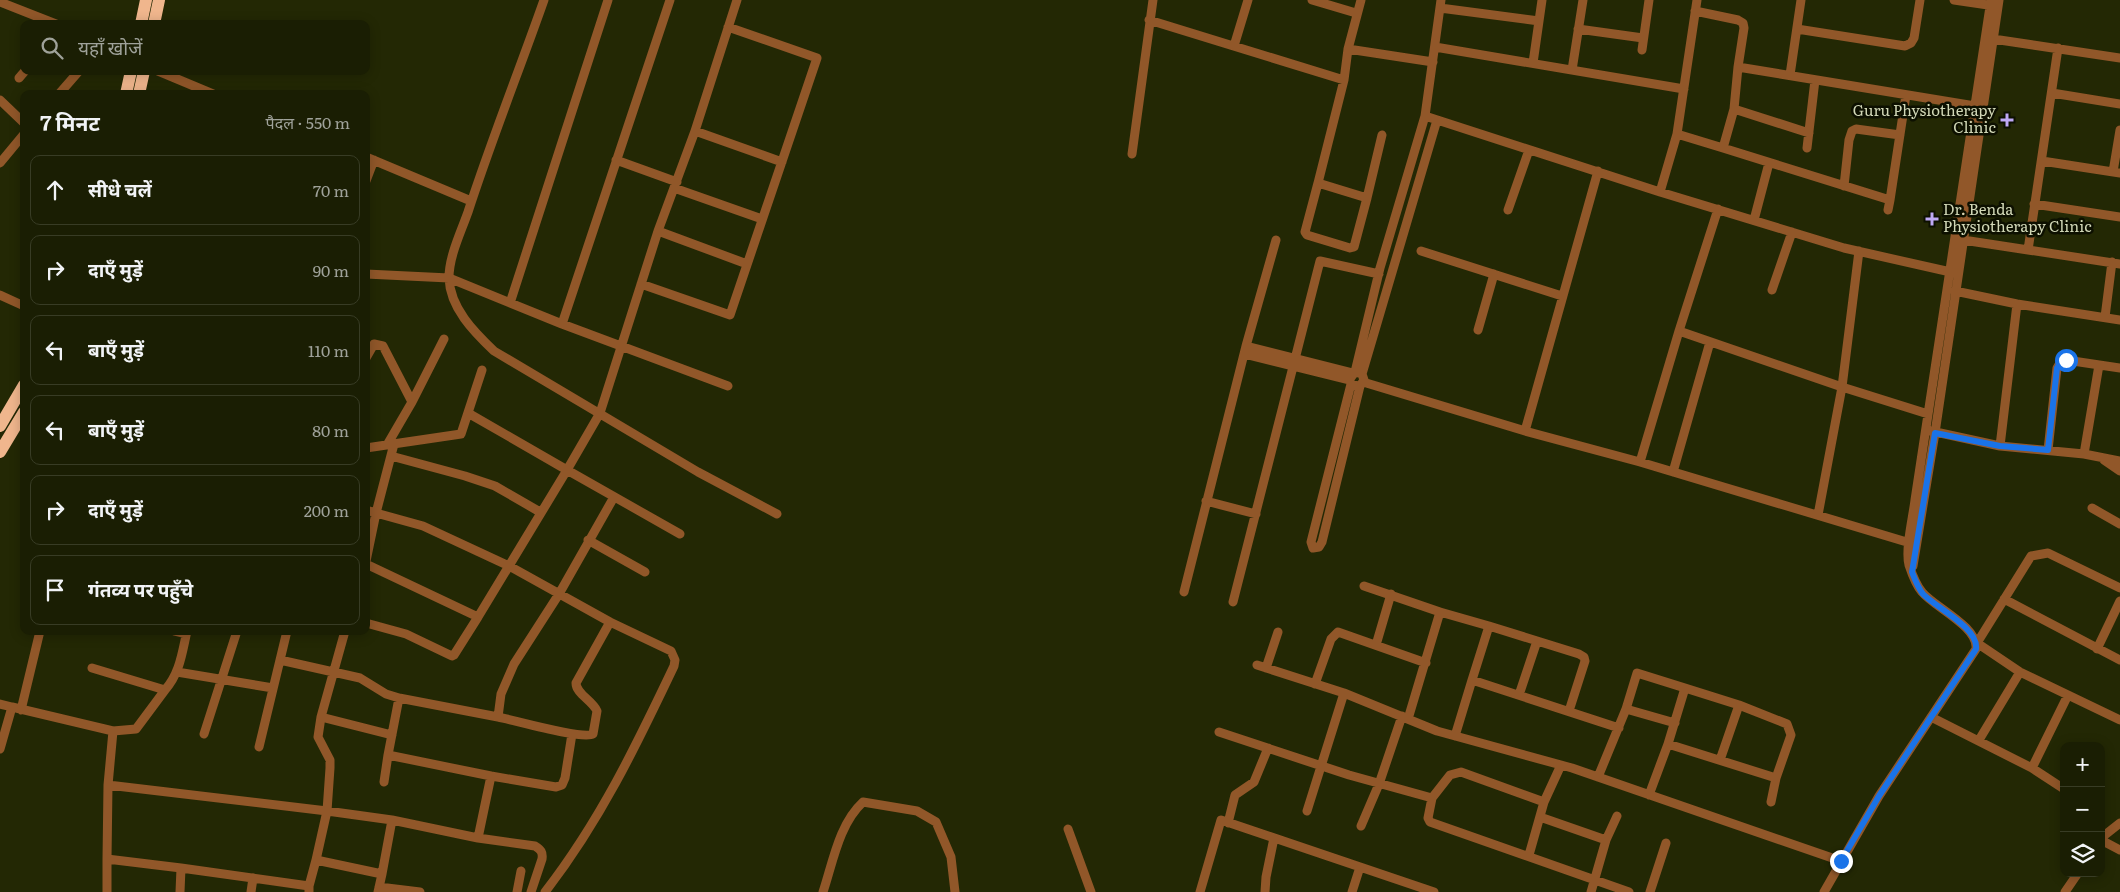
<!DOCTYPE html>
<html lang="hi">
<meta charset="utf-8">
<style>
body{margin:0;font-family:Literata,"Noto Sans Devanagari",serif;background:#23270d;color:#f1f3f6}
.controls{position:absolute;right:15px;bottom:15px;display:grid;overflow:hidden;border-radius:10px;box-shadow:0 2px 12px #0003}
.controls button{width:45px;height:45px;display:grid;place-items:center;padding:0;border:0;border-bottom:1px solid #383c25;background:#1a1e03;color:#f1f3f6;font:25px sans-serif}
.stop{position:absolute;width:15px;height:15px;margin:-11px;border:4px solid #1a73e8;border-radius:50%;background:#fff}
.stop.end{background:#1a73e8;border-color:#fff;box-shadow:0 1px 5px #0008}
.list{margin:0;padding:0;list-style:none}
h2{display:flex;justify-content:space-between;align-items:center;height:65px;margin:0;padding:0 20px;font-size:21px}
h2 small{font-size:16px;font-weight:400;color:#9fa29a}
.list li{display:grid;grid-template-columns:32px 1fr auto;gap:15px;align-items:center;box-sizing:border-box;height:70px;margin:0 10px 10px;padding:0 10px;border:1px solid #383c25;border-radius:10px}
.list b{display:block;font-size:19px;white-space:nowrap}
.list em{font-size:16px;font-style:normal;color:#9fa29a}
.icon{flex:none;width:28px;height:28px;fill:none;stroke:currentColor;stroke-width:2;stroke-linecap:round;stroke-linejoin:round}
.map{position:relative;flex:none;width:2120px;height:892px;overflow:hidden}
.search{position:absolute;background:#1a1e03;box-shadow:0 2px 12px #0003;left:20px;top:20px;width:350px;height:55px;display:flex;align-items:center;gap:12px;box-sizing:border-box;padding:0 18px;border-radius:10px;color:#9fa29a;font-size:19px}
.panel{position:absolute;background:#1a1e03;box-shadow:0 2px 12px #0003;left:20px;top:90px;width:350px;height:545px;border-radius:10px}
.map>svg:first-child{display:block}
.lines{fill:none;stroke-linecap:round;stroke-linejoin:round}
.minor{stroke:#915729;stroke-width:9}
.highway{stroke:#f0b68d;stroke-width:12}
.route{stroke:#1a73e8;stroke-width:6}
.poi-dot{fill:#bea9f5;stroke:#0d1000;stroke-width:2}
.labels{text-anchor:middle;stroke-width:5;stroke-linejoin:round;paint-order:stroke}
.poi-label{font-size:15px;fill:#d2d8b7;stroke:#0d1000;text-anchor:end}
</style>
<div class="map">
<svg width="2120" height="892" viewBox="0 0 2120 892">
<rect width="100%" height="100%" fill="#232804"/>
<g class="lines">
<path class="minor" d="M544 0C519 71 491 141 468 212 461 232 449 256 449 278 450 308 474 332 494 351L698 472 777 514
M1312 0 1356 13
M1441 0 1425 116 1660 192
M1697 0 1677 134 1660 192 1844 248 1955 273
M1954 0 1995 6
M0 2 56 24
M1440 8 1539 21
M1695 11 1738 20 1743 23 1744 28 1738 67
M1149 20 1344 80
M1578 29 1643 38
M1797 29 1905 46 1911 43 1914 38 1920 0
M1993 39 2120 58
M1234 46 1248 0
M1435 47 1684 89
M1348 49 1361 0
M1642 50 1649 0
M1533 63 1542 0
M1572 70 1583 0
M158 71 213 94
M1790 75 1801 0
M19 78 25 71
M2052 93 2120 104
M59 94 79 71
M0 100 24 123
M1734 109 1809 133
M695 131 782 162
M1677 134 1723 148 1734 109 1738 67 1975 106
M1723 148 1890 200 1906 95
M1807 148 1815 80
M1132 154 1153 0
M366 157 471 201
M616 160 677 182
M2042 161 2120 173
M0 163 24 134
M1598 171 1525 431 1640 462 1910 543
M2113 172 2120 130
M366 181 374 160
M1318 183 1305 232 1307 235 1350 248 1354 247 1367 198 1318 183 1344 80 1348 49 1433 62
M1844 186 1849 140 1852 131 1856 129 1900 135
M674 188 762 219
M1367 198 1382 135
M2034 204 2120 217
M1718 209 1679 331 1842 387 1928 414
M1508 210 1529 150
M1888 210 1890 200
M1754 220 1769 163
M658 231 747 264
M1963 240 2120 264
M2028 250 2058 48
M1421 251 1562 296
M366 274 449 278 562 324 728 386
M641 284 730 315 817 58 728 27
M1772 290 1792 232
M1955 291 2017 304 2120 320
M0 295 24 306
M510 303 608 0
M2105 317 2112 262
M562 324 670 0
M1478 330 1494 274
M1246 346 1353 373
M1244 354 1349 380
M366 358 374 344 383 346 412 402 387 445
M1355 372 1380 268 1425 116
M1362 374 1437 120
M1363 382 1525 431
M1351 384 1311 542 1313 548 1319 547 1322 542 1360 386 1364 380 1362 374 1355 372 1349 380 1352 385 1360 386
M412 402 444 339
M1931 431 2000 446 2084 454 2120 461
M394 444 376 513 423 526 509 566 610 622 576 683C576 694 592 700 597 711L593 734C583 740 514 720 498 717L501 694 514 664 559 594 614 497
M2000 446 2017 304
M366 448 461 434 482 370
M2048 450 2057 368 2060 363 2066 360 2120 368
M2084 454 2099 365
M391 456 465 476 495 486 540 512
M2104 460 2120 471
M1640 462 1679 331
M1673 472 1710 342
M1206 501 1256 514
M2092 508 2120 524
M366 510 376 513 366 561
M1818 515 1842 387 1859 251
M680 534 567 470 600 413 658 231 695 131 737 0
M588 540 645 572
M366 564 478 617 567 470 468 413
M1913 566 1935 433 1999 0
M1364 586 1440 612
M2120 588 2048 553 2031 556 1977 643 2020 672 2120 720
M1184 592 1246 346 1276 240
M2004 599 2120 660
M1233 602 1320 261 1379 274
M366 623 406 634 452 656 454 655 478 617
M174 631 186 634
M287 631 280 660 360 678 386 694 399 698 498 717
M345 631 321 717 392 735
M1376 645 1391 594
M2097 649 2120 601
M1257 665 1344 693 1437 731 1572 768 1841 861
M92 668 165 690 136 729 113 731 108 785 327 811 392 820 478 838 491 776
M1266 668 1278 632
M177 672 273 688
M1472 680 1489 626 1579 654 1584 657 1585 661 1569 711
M1315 684 1331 639 1338 632 1426 663
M165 690C180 673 182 653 187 631
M1519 695 1537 641
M399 698 388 755 491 776 556 787 562 785 565 778 572 734
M0 704 12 707
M1626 709 1637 673 1685 688
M21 710 40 631
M1931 717 2032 768 2064 789
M1408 719 1440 612 1489 626
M1219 732 1349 775 1432 798 1428 818 1430 822 1629 892
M204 734 237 631
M1455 736 1472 680 1619 728
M1979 740 2020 672
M1668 744 1776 778
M259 747 280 660
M0 749 12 707 113 731
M1720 760 1739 705
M2032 768 2068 695
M1598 777 1626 709 1675 723
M384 782 388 755
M108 785 107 859 181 868 180 892
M1649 795 1668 744 1685 688 1739 705 1787 724 1791 735 1776 778 1771 802
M1432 798 1450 775 1461 772 1544 802
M1307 811 1344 693
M1540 817 1606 840
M1228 823 1235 795 1254 782 1268 748
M1361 826 1379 784 1402 716
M1068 829 1091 892
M478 838 535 846C541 850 543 852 542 859L531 892
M2101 838 2120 823
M2101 840 2120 850
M1529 855 1544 802 1561 765
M107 859V892
M316 860 327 811 330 768V760L318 737 321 717
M181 868 309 886V892
M382 874 392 820
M309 886 316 860 382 874 378 892
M379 887 420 892
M251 892 253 878
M517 892 521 871
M545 892C600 821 636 746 674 666L675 660 671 651 610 622
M823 892C833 862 839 824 863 802L917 811 936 822 951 857 955 892
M1200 892 1221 820 1434 892
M1265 892 1266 877 1274 838
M1352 892 1360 867
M1591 892 1606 840 1617 816
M1650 892 1666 843
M1824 892 1879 796 1976 649C1979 627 1934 607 1922 592 1916 585 1912 574 1909 565 1905 549 1913 517 1915 500L1991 0
M2065 892 2078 873"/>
<path class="highway" d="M141 24 146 0
M154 24 159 0
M126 94 131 71
M139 94 144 71
M0 426 24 385
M0 452 24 412"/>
</g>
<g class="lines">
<path class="route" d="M1841 861 1879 796 1976 649C1979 628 1935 607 1923 594 1918 588 1915 580 1912 572L1935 433 2000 446 2048 450 2057 368 2060 363 2066 360"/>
</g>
<g class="poi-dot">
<path d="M2004.5 112.5h5v5h5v5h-5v5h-5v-5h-5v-5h5z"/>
<path d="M1929.5 211.5h5v5h5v5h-5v5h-5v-5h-5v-5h5z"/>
</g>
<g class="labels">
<g class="poi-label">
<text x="1996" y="116">Guru Physiotherapy<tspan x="1996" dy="17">Clinic</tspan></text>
<text x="1943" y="215" text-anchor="start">Dr. Benda<tspan x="1943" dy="17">Physiotherapy Clinic</tspan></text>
</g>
</g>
</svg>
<div class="controls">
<button>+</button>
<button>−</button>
<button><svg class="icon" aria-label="layers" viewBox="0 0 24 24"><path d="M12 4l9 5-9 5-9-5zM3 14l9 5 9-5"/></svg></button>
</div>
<div class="stop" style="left:2066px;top:360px"></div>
<div class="stop end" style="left:1841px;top:861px"></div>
<div class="search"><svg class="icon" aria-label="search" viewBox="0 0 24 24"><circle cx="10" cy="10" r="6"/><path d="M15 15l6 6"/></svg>यहाँ खोजें</div>
<section class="panel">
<h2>7 मिनट<small>पैदल · 550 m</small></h2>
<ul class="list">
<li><svg class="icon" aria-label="ahead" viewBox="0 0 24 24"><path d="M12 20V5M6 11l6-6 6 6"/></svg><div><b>सीधे चलें</b></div><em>70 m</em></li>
<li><svg class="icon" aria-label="right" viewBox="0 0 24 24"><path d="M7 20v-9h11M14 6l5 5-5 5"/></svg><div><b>दाएँ मुड़ें</b></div><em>90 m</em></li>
<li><svg class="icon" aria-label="left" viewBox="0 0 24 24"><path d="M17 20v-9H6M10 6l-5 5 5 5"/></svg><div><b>बाएँ मुड़ें</b></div><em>110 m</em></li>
<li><svg class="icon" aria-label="left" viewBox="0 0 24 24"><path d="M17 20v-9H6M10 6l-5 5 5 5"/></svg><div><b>बाएँ मुड़ें</b></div><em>80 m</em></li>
<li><svg class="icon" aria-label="right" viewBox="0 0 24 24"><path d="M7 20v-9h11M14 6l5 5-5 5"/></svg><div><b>दाएँ मुड़ें</b></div><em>200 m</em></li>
<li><svg class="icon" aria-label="arrive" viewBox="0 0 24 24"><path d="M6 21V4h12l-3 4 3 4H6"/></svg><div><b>गंतव्य पर पहुँचे</b></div></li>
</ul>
</section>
</div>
